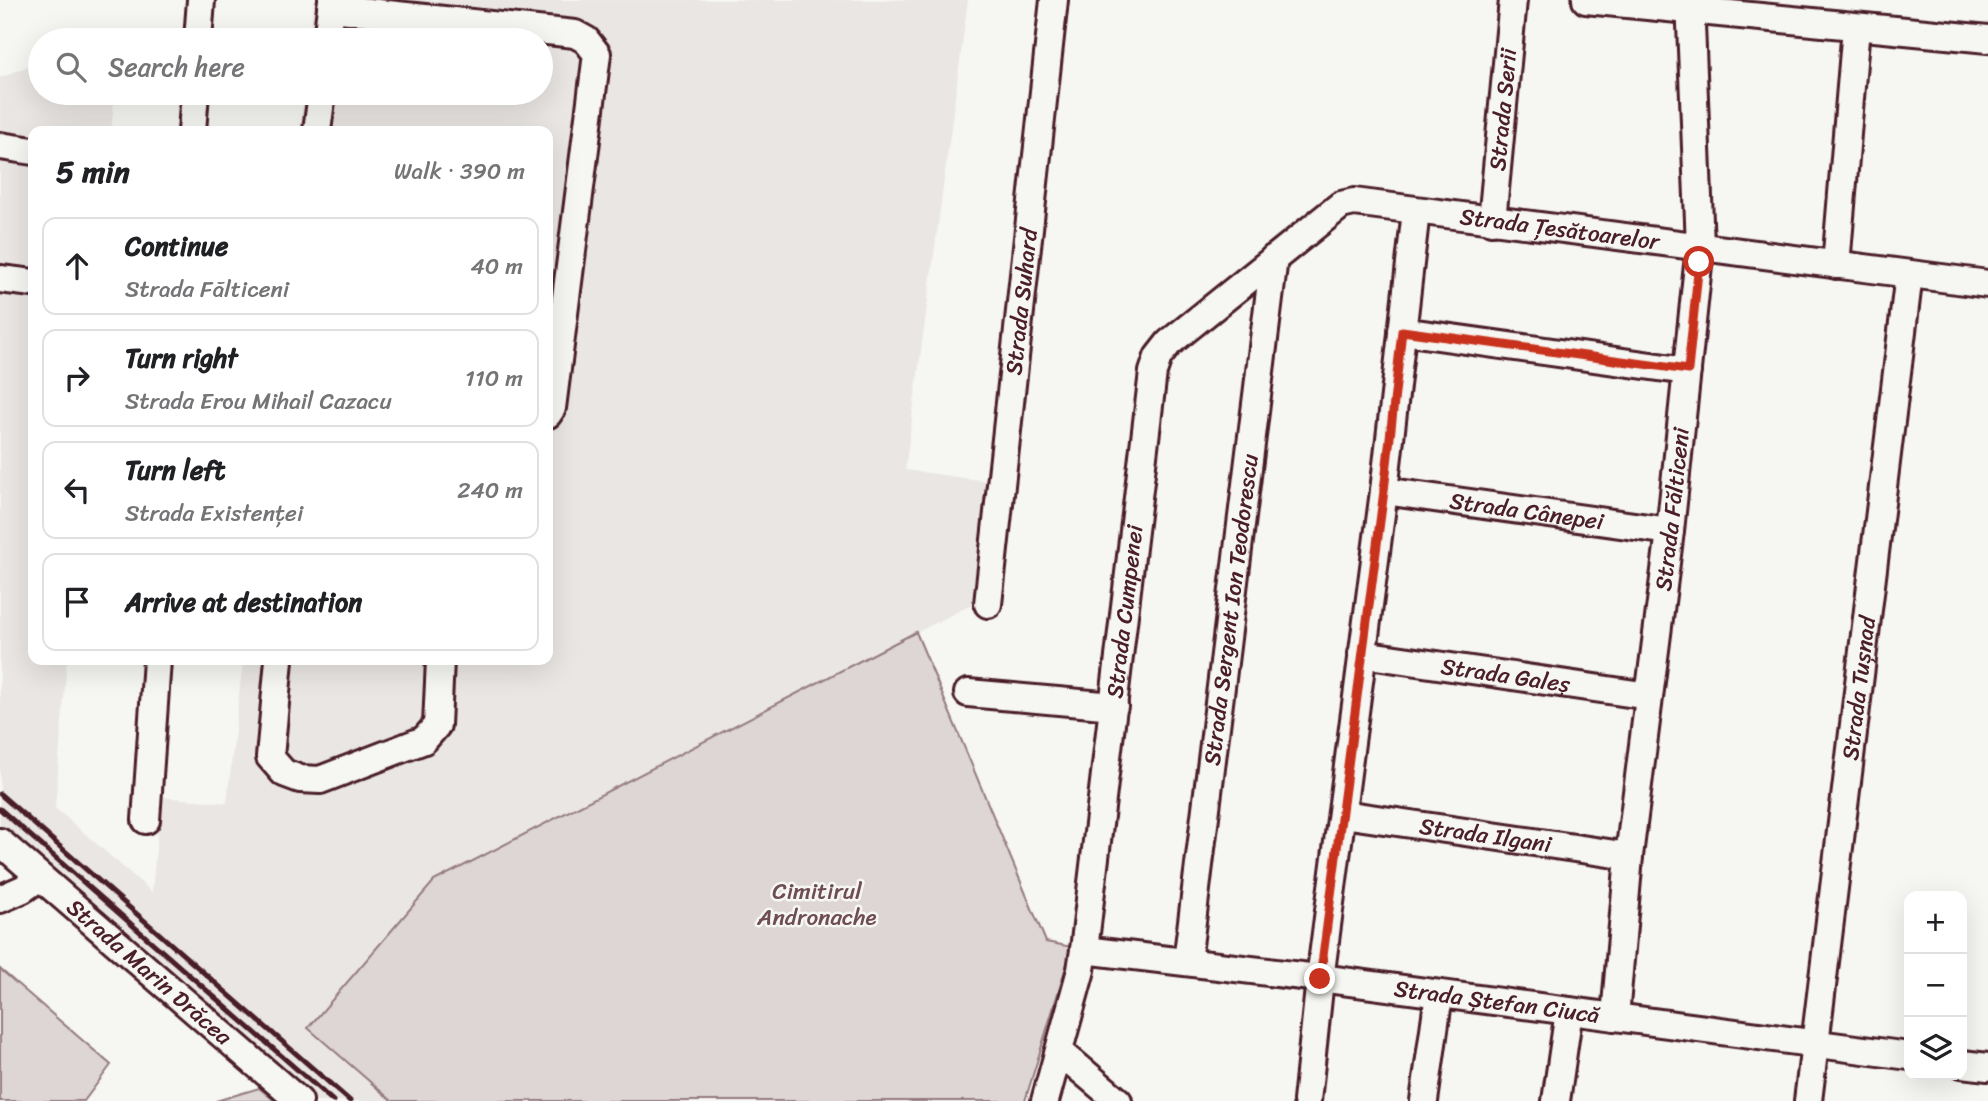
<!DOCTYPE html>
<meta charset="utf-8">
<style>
body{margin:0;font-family:Sriracha,sans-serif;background:#f6f6f6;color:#202124}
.controls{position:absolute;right:21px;bottom:21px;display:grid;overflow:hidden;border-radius:14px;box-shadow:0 7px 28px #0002}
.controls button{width:63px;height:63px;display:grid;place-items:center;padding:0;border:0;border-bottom:2px solid #e0e0e0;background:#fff;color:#202124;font:35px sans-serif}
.stop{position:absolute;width:21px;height:21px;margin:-16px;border:5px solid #c8321e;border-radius:50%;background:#fff}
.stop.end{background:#c8321e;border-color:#fff;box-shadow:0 2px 7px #0008}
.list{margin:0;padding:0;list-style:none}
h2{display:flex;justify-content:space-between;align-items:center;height:91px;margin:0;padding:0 28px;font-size:30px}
h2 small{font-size:23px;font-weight:400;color:#757577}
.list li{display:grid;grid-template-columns:46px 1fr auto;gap:21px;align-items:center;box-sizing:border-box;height:98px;margin:0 14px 14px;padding:0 14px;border:2px solid #e0e0e0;border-radius:14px}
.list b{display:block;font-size:26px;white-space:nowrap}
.list p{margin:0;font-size:23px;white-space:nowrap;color:#757577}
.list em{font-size:23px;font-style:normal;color:#757577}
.icon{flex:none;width:38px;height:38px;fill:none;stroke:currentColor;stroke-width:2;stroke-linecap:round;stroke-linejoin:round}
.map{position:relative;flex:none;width:1988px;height:1101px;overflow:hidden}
.search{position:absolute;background:#fff;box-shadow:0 7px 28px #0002;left:28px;top:28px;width:525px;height:77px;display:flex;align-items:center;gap:18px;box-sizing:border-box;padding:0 24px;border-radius:38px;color:#757577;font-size:26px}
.panel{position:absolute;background:#fff;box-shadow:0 7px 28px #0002;left:28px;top:126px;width:525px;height:539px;border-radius:14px}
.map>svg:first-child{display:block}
.built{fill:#e9e6e3}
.green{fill:#ddd6d5;stroke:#947a80;stroke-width:2}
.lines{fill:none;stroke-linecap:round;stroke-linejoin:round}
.minor-casing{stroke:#4a1f2b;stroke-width:32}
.minor{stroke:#f6f6f2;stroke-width:26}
.rail{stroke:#4a1f2b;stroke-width:5}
.route{stroke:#c8321e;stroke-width:9}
.labels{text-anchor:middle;stroke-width:5;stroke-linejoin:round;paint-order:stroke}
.street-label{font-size:23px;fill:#4a1f2b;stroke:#f6f6f2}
.park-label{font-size:23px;fill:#6f4d56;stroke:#f6f6f2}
</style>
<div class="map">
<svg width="1988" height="1101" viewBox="0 0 1988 1101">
<rect width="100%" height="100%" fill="#f6f6f2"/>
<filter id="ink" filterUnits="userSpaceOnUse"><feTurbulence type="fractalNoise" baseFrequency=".0143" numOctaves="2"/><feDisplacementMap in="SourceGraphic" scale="14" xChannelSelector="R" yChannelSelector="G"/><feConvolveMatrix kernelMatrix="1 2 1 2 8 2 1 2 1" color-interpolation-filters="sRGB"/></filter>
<g filter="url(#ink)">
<path class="built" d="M314 0H968L905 470 994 482 976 602 435 881 308 1028 392 1101H275L0 856V78L40 61V93H115L111 131H33V660H67L55 808 152 892 161 797 227 803 243 660H548V131H300L304 93H541V40H309Z"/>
<path class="green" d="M916 632 1046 942 1072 947 1025 1101H392L308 1028 434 881Z
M0 969 111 1065 84 1101H0Z
M259 1088 275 1101H216Z"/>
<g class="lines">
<defs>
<g id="minor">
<path d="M1586 0 1988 39"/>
<path d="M331 8 575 34 586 40 597 54 552 408 548 414"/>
<path d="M198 40 201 0"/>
<path d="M327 40 332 0"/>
<path d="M192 131 195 93"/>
<path d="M317 131 322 93"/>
<path d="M0 146 33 151"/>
<path id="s1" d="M1492 221 1513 0"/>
<path d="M1836 265 1856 27"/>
<path d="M0 279 33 283"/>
<path d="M1402 331 1687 371"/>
<path id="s2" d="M1384 491 1670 531"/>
<path id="s3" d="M988 604 1054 0"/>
<path id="s4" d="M1362 654 1649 696"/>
<path d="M279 660 270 757 284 773 300 779 320 780 424 740 437 725 440 660"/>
<path d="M968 693 1114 706"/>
<path id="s5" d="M1343 814 1629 856"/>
<path d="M146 820 157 660"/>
<path id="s6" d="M0 842 299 1101"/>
<path d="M0 899 23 889 40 877"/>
<path id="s7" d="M1084 950 1335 980 1909 1056"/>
<path id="s8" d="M1187 962 1274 258"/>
<path id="s9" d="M1615 1017 1629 856 1670 531 1700 246 1690 0"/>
<path d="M1060 1052 1118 1101"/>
<path d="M1962 1064 1988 1067"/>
<path id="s10" d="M1045 1101 1081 970 1084 950 1153 372 1158 357 1169 343 1341 205 1354 202 1988 284"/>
<path d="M1307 1101 1320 979 1384 491 1416 211"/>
<path d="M1424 1101 1439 994"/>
<path d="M1556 1101 1569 1011"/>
<path id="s11" d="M1808 1101 1909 274"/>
</g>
</defs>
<use href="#minor" class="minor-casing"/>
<use href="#minor" class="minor"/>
<path class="rail" d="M0 794 350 1101
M0 809 333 1101"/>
</g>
</g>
<g class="lines" filter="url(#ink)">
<path class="route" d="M1320 979 1384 491 1402 331 1688 370 1699 262"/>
</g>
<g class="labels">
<g class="street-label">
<text dy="8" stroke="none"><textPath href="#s1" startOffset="112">Strada Serii</textPath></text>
<text dy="8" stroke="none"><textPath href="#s10" startOffset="1213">Strada Țesătoarelor</textPath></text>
<text dy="8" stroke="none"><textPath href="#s3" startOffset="304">Strada Suhard</textPath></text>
<text dy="8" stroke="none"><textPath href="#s9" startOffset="511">Strada Fălticeni</textPath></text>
<text dy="8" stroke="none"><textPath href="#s2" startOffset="144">Strada Cânepei</textPath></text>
<text dy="8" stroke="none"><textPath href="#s8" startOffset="355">Strada Sergent Ion Teodorescu</textPath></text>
<text dy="8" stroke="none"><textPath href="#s10" startOffset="497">Strada Cumpenei</textPath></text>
<text dy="8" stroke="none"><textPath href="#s4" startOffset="145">Strada Galeș</textPath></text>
<text dy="8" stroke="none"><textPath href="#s11" startOffset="416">Strada Tușnad</textPath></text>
<text dy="8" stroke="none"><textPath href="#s5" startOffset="144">Strada Ilgani</textPath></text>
<text dy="8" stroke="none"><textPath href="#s6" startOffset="198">Strada Marin Drăcea</textPath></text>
<text dy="8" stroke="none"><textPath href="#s7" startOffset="416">Strada Ștefan Ciucă</textPath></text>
</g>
<g class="park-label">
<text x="817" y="899">Cimitirul<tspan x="817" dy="26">Andronache</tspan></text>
</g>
</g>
</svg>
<div class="controls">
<button>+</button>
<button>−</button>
<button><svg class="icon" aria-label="layers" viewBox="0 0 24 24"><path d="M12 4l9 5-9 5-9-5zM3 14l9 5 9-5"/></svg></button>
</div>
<div class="stop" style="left:1699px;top:262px"></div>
<div class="stop end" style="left:1320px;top:979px"></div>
<div class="search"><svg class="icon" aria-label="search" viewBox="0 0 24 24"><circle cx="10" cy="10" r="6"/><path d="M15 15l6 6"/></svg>Search here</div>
<section class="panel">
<h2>5 min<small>Walk · 390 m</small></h2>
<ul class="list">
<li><svg class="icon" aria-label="ahead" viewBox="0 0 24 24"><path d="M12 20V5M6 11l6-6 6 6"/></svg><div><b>Continue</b><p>Strada Fălticeni</p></div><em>40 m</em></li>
<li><svg class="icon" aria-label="right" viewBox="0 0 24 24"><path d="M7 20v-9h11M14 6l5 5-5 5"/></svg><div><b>Turn right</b><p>Strada Erou Mihail Cazacu</p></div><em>110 m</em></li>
<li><svg class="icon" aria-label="left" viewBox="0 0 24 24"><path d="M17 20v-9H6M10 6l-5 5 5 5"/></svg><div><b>Turn left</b><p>Strada Existenței</p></div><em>240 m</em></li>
<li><svg class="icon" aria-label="arrive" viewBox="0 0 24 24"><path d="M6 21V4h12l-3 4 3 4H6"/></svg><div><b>Arrive at destination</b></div></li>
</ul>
</section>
</div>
